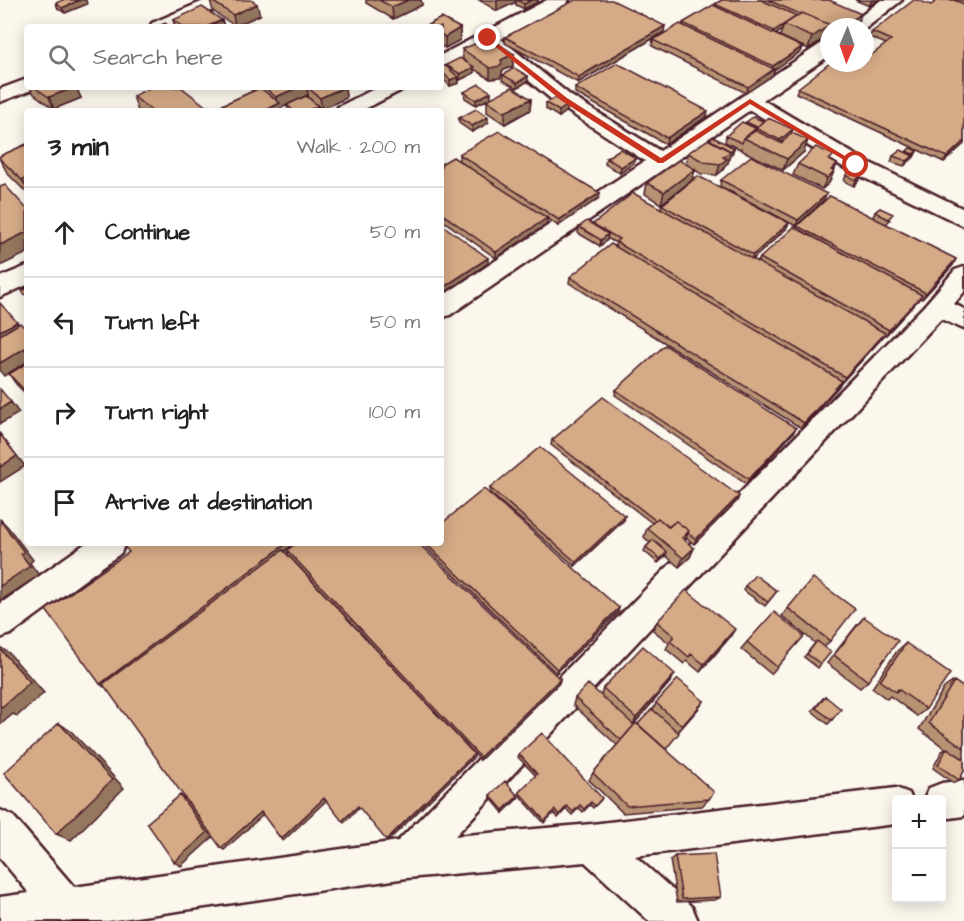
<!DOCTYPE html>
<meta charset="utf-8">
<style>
body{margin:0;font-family:"Architects Daughter",sans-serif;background:#f2f2f2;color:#222}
.controls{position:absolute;right:18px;bottom:18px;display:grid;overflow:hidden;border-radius:6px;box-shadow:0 3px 15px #0003}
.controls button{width:54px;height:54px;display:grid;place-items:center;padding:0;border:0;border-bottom:2px solid #e0e0e0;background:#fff;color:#222;font:30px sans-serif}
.compass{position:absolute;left:820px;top:18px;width:54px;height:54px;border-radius:50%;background:#fff;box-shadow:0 3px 15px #0003;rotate:182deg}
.stop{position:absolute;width:18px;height:18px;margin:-14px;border:4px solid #c8321e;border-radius:50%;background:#fff}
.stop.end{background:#c8321e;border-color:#fff;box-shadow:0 2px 6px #0008}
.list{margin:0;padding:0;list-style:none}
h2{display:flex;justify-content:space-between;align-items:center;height:78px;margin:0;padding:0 24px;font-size:26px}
h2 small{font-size:20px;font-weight:400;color:#767676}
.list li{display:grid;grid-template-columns:39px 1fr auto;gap:18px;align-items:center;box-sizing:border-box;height:90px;padding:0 24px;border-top:2px solid #e0e0e0}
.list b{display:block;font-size:22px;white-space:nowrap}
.list em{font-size:20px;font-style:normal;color:#767676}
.icon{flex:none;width:33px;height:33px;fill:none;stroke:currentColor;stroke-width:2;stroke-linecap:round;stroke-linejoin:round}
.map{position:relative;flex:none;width:964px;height:921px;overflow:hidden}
.search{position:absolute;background:#fff;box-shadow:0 3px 15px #0003;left:24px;top:24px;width:420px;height:66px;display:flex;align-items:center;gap:15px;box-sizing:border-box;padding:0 21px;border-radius:6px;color:#767676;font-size:22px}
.panel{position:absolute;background:#fff;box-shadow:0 3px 15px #0003;left:24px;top:108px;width:420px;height:438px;border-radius:6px}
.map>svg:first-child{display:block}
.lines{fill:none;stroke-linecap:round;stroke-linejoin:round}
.street-casing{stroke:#4a1f2b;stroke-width:5}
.street{fill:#fbf7ec;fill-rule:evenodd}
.wall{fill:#b79273;stroke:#4a1f2b;stroke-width:1.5}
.shaded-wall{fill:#95775e;stroke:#4a1f2b;stroke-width:1.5}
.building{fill:#d5aa86;stroke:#4a1f2b;stroke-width:1.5}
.route{fill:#c8321e}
</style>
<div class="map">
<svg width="964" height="921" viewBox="0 0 964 921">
<rect width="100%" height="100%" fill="#fbf7ec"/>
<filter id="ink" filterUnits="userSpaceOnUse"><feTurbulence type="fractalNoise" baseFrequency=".0167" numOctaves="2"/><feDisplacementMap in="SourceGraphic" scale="12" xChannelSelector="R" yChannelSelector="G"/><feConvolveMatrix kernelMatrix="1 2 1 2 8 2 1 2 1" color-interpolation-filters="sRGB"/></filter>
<g filter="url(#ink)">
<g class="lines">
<defs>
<path id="street" d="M206 0H230L227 4 174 27H150L152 23Z
M547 0H569L566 4 501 39 571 96 660 151 822 43 829 41V56L763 100 864 160 964 209V226L848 170 750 110 450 315 441 318V297L645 161 557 104 487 46 441 69V55Z
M881 0H902L865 29V27H847Z
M27 79V87H35L34 89 0 102V89Z
M378 87H403L400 91 361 111H335L338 107Z
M27 266V285L0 297V277Z
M964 267V292L954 304 964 309V329L941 319 455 836 592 824 896 788 909 793 912 800H896V824L635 856 692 907 698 921H649L585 862 407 878 108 921H0V897L29 893 0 858V810L13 816 74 887 398 841 924 306 955 270Z
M86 543H125L121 553 11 634 0 638V604Z
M964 780V816L942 819V800H924L929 788 942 783Z"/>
</defs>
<use href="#street" class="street-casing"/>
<use href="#street" class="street"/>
</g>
<path class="wall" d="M210 0 260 15 235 26 213 11Z
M366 0H421L422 5 393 19 366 3Z
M479 0H538V2L524 9 516 5V2L497 11Z
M722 0H829L859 20 848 27H829V33L827 32 826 37 808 49 780 36 782 30 776 34 802 47 800 52 774 70 773 75 746 93 652 46 653 40 683 25V23L714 6 715 4Z
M855 0H878L869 6Z
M938 0H964V144L944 162 796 93 798 88 856 67 886 44 869 37 872 32 931 5Z
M56 3 87 4 65 13 58 9Z
M441 18 460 28V40L445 48 441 46V27H426V26Z
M173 20H222L224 27H175Z
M664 32 578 83 505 43V37Z
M462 49 514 54 513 66 502 71V75L500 78 490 79 474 69V73L460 80 458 79 459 83 450 86 441 77V67L463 60Z
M503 75 528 81 517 88 502 80Z
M30 87H76L81 98 54 109 34 94Z
M248 87H345L346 98 322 109 309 98 308 95 302 98 319 111H288L287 105 281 108 282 111H219L218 107 253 91Z
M575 88 707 116 666 144 575 93Z
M464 92 491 98 476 105 465 98Z
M133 96 212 111H138Z
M531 99 530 110 505 124 487 112V100Z
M546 103 568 105 567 111 559 117 546 109Z
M459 118 488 123 472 132 459 123Z
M763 121 793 129 791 134 804 152 783 170 741 150V148L740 149 725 142 726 136 746 124V122Z
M27 144V193L8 174 0 160V156Z
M734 148 732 154 730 155 728 163 725 165 723 170 717 175 701 174 695 170 692 180 661 204 645 194 647 183 686 164 688 153Z
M907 151H917L914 157 904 166 891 162 893 156 906 152Z
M459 154 600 193 599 198 558 226 547 218V224L496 258 441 219V164L459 160Z
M606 158 634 163 620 173 605 164Z
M832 161 837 164 829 183 822 189 793 175 798 164Z
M846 175 859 180 854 186 844 181Z
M721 180 824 200 796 226 720 186Z
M662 205 786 229 753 259 758 262 760 258 796 229 797 226 873 217 875 212 880 208 890 220 886 224 956 259 953 265 922 299 920 298 886 335H885L882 338 842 382 839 386 801 428 569 283 570 277 615 247 616 243 607 238V240L600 246 578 233 579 227 593 225V224L661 208Z
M27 363V395L16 384 9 374Z
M616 390 793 433 746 484 615 395Z
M552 440 739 496 737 501 694 544 686 538 685 541 694 548 690 557 679 567 665 555 658 563 644 551 646 547 650 543 644 537 647 528 652 523 551 445Z
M490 488 624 520 575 566 490 493Z
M422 543H441L618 612 556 673 422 544Z
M287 550 560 679 559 683 480 760 288 555Z
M745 586 777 591 765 606 743 590Z
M788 608 830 641 824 647 821 664 818 668 804 657 815 643 782 616Z
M864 617 868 681 860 688 827 663 857 625Z
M657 622 730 637 700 672 687 661 684 664 666 649 669 643 653 630Z
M804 636 771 674 741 649 747 642Z
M906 643 926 709 917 716 890 696 887 699 872 688 897 651Z
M671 681 633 725 638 724 653 710 656 703 704 701 678 732 666 749 709 799 702 806 623 813 589 780 593 773 617 745 573 705 575 698 601 695 603 688Z
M954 681 964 688V771L959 780 954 783 933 768 942 751 946 749 919 729 944 688Z
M825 696 832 720 828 724 812 711Z
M519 754 601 800 593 808 590 805 583 812 579 808 572 815 566 809 558 818 554 813 544 823 519 795V792L536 776 518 757Z
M490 795 518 798 503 813 490 797Z
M675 856 721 897 715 900 677 902 670 860Z"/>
<path class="shaded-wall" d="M80 0H86L87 4 65 13 62 8Z
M408 0H421L422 5 393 19 392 7Z
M497 0H516V2L497 11Z
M531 0H538V2L524 9V4Z
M872 0H878L869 6Z
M257 4 260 15 235 26 233 15Z
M861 14 859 20 848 27H842Z
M222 20 224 27H206Z
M784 25 782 30 772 37 774 31Z
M830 25 826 37 808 49 812 37Z
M665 26 664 32 578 83 579 77Z
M460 28V40L445 48V37Z
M802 47 800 52 774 70 773 75 746 93 748 87 771 71 773 66Z
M514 54 513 66 502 71V75L500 78 490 79V68L501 60Z
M474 67V73L460 80V74Z
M528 76V81L517 88V83Z
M458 77 459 83 450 86V80Z
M76 87 81 98 54 109 49 97Z
M299 87H307L308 95 281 108 282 111H264L278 104 276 97Z
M345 87 346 98 322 109 320 98Z
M491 92V98L476 105V100Z
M531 99 530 110 505 124V112Z
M568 105 567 111 559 117V111Z
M318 106 319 111H307Z
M708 111 707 116 666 144 667 138Z
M488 117V123L472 132V126Z
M793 129 789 140 776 151 780 140Z
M808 140 804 152 783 170 787 159Z
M964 141V144L944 162 947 157Z
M734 148 732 154 730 155 728 163 725 165 723 170 717 175 720 164 723 157 726 154Z
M917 151 914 157 904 166 907 161Z
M636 158 634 163 620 173 621 167Z
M837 164 829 183 822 189 831 170Z
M695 169 692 180 661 204 664 192Z
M862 174 859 180 854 186 856 180Z
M27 178V189L22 180Z
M600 193 599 198 558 226 559 220Z
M827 194 824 200 796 226 798 220Z
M547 218V224L496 258V252Z
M789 223 786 229 751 261 753 255Z
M27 232V253L0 266V245Z
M608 234 607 240 600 246 601 240Z
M488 258V263L441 295V289Z
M956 259 953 265 922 299 926 293Z
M922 295 918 300 886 335 889 330Z
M17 322 25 333 0 347V331Z
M885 333 882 338 842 382 845 377Z
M27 347V362L4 376 0 371V363Z
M842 381 839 386 801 428 804 423Z
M11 402 19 413 0 424V409Z
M796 428 793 433 746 484 749 479Z
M0 434 25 466 0 482Z
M739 496 737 501 694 544 696 539Z
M625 516 624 520 575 566 576 562Z
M0 519 8 527 33 560 30 563 39 575 0 601V586L21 554Z
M689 531 685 540 678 547 682 538Z
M287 543H295L104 687 100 684Z
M694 548 690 557 679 567 683 558Z
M667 552 665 557 658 563 660 559Z
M619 608 618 612 556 673 557 669Z
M735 629 730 637 700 672 704 664Z
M0 647 9 653 44 693 17 716 13 714 1 724 0 723Z
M675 674 671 681 633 725 636 718Z
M560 679 559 683 480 760V757Z
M704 701 699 708 678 732 682 726Z
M59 723 72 732 124 788 71 840 56 834Z
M474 754V757L387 842 386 840Z
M180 795 187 800 213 837 181 866 174 862Z
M518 796V798L503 813V810Z
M324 798 326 801 283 841 281 839Z
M358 806 359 808 344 823 342 821Z
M261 812 263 815 224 850 221 848Z"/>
<path class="building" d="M63 0H80L62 8 56 3Z
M210 0H251L257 4 233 15Z
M379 0H408L392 7Z
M517 0H531L524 4Z
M575 0H612L665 26 579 77 505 37Z
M722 0H761L797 16 774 31 715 4Z
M768 0H829L861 14 842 27H830V25L802 13 800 14Z
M914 0H917L931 5 938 0H954L964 4V141L947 157 798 88 830 63H847L856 67 861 63H865V60L891 40 872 32Z
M713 5 802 47 773 66 683 23Z
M202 7 222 20 206 27H184L173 20Z
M802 13 830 25 812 37 784 25Z
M441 18 460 28 445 37 441 34V27H427L426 26Z
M165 23 171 27H157Z
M680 24 774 69 748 87 653 40Z
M490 38 514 54 501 60 502 64 500 66 490 68 462 49Z
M460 58 474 67 460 74 446 65Z
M617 63 708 111 667 138 575 88Z
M446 66 458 77 450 80 441 71V67Z
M514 68 528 76 517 83 503 75Z
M479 84 491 92 476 100 464 92Z
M34 87H76L49 97Z
M152 87H181L212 111H152L133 96Z
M264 87H299L276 97Z
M307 87H344L320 98Z
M512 87 531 99 505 112 487 100Z
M260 88 280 103 264 111H223L218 107Z
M306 96 318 106 307 111H294L287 105Z
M555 98 568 105 559 111 546 103Z
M476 109 488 117 472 126 459 118Z
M753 117 763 121 757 127 746 122Z
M768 118 793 129 780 140 755 128Z
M742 122 757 129 755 128V131L744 138 742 143 726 136Z
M754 130 781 143 792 133 808 140 787 159 744 138Z
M499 131 600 193 559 220 459 154Z
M713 137 734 148 730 151 709 140Z
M709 139 731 151 723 157 727 159 720 164 704 162 688 153Z
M27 144V178L22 180 0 159V156Z
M816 147 834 155 829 160 837 164 831 170 834 171 827 178 798 164Z
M910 148 917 151 913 154 907 151Z
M620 149 636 158 621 167 606 158Z
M901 150 913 156 907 161 893 156Z
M751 156 827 194 798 220 721 180Z
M453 157 547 218 496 252 441 213V164Z
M679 160 695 169 664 192 647 183Z
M852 170 862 174 856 180 846 175Z
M698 176 789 223 753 255 662 205Z
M5 185 27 209V232L0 245V187Z
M633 193 885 333 845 377 616 242 619 239 593 224Z
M830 196 956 259 926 293 797 226Z
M880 208 893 214 888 219 875 212Z
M587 221 608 234 601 240 579 227Z
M441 224 488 258 441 289Z
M794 227 922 295 889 330 760 258Z
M611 244 842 381 804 423 570 277Z
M27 288V297L22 291Z
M0 303 17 322 0 331Z
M20 323 27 330V347L0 363V335Z
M665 345 796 428 749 479 616 390Z
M27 363V393L9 374Z
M0 389 11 402 0 409Z
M603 397 739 496 696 539 688 533 689 531 676 521 668 527 658 518 655 520 552 440Z
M0 434 17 456 0 467Z
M540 447 625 516 576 562 490 488Z
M484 489 619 608 557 669 425 543H441V524Z
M658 518 669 527 676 521 689 531 682 538 694 548 683 558 647 528Z
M0 520 24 552 21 554 30 566 0 586Z
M653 540 667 552 660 559 646 547Z
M121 543H287L100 684 46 610 129 552Z
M297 543H418L560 679 480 757 287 550Z
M283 550 474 754 386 840 358 806 342 821 324 798 281 839 261 812 221 848 103 684Z
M755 575 777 591 768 602 745 586Z
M813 578 855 609 830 641 788 608Z
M686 590 735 629 704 664 691 654 689 657 670 641 674 636 657 622Z
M774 612 804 636 777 667 747 642Z
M864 617 898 641 868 681 834 655Z
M817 641 831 652 821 664 807 654Z
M906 643 950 674 926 709 898 689 896 692 880 681Z
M643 646 675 674 636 718 603 688Z
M0 649 30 682 2 707 0 705Z
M678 679 704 701 682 726 656 703Z
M954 681 964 688V748L929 723Z
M588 684 634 725 621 740 575 698Z
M825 696 841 709 832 720 816 708Z
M652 709 679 733 666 749 638 724Z
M59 723 112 780 56 834 4 773Z
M636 723 714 792 709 799 627 806 593 773Z
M542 733 602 798 595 806 591 802 584 809 580 805 573 812 567 806 559 815 555 810 545 821 519 792 537 774 519 754Z
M947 748 964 759V771L959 780 938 765Z
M505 781 518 796 503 810 490 795Z
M180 795 207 833 174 862 147 823Z
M714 854 721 897 682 899 675 856Z"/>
</g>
<path class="route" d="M488 36 567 98 661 158 750 99 860 165 854 166 750 104 663 163H658L562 101 486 39Z"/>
</svg>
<div class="controls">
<button>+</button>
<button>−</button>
</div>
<svg class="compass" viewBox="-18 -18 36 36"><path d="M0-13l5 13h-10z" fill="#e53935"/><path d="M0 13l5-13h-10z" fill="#767676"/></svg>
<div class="stop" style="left:856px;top:165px"></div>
<div class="stop end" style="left:488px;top:38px"></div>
<div class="search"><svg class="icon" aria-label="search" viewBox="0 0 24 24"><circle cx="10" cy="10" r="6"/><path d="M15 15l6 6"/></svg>Search here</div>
<section class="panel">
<h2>3 min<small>Walk · 200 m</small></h2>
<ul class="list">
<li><svg class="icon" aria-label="ahead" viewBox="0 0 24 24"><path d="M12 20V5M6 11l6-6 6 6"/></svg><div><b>Continue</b></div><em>50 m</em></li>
<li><svg class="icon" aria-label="left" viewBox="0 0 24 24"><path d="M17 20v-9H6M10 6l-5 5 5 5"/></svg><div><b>Turn left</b></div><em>50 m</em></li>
<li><svg class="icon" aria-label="right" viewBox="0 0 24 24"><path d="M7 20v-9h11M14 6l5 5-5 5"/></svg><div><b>Turn right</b></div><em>100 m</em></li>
<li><svg class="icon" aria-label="arrive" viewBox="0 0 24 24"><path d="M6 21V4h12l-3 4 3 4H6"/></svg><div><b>Arrive at destination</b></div></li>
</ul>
</section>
</div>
